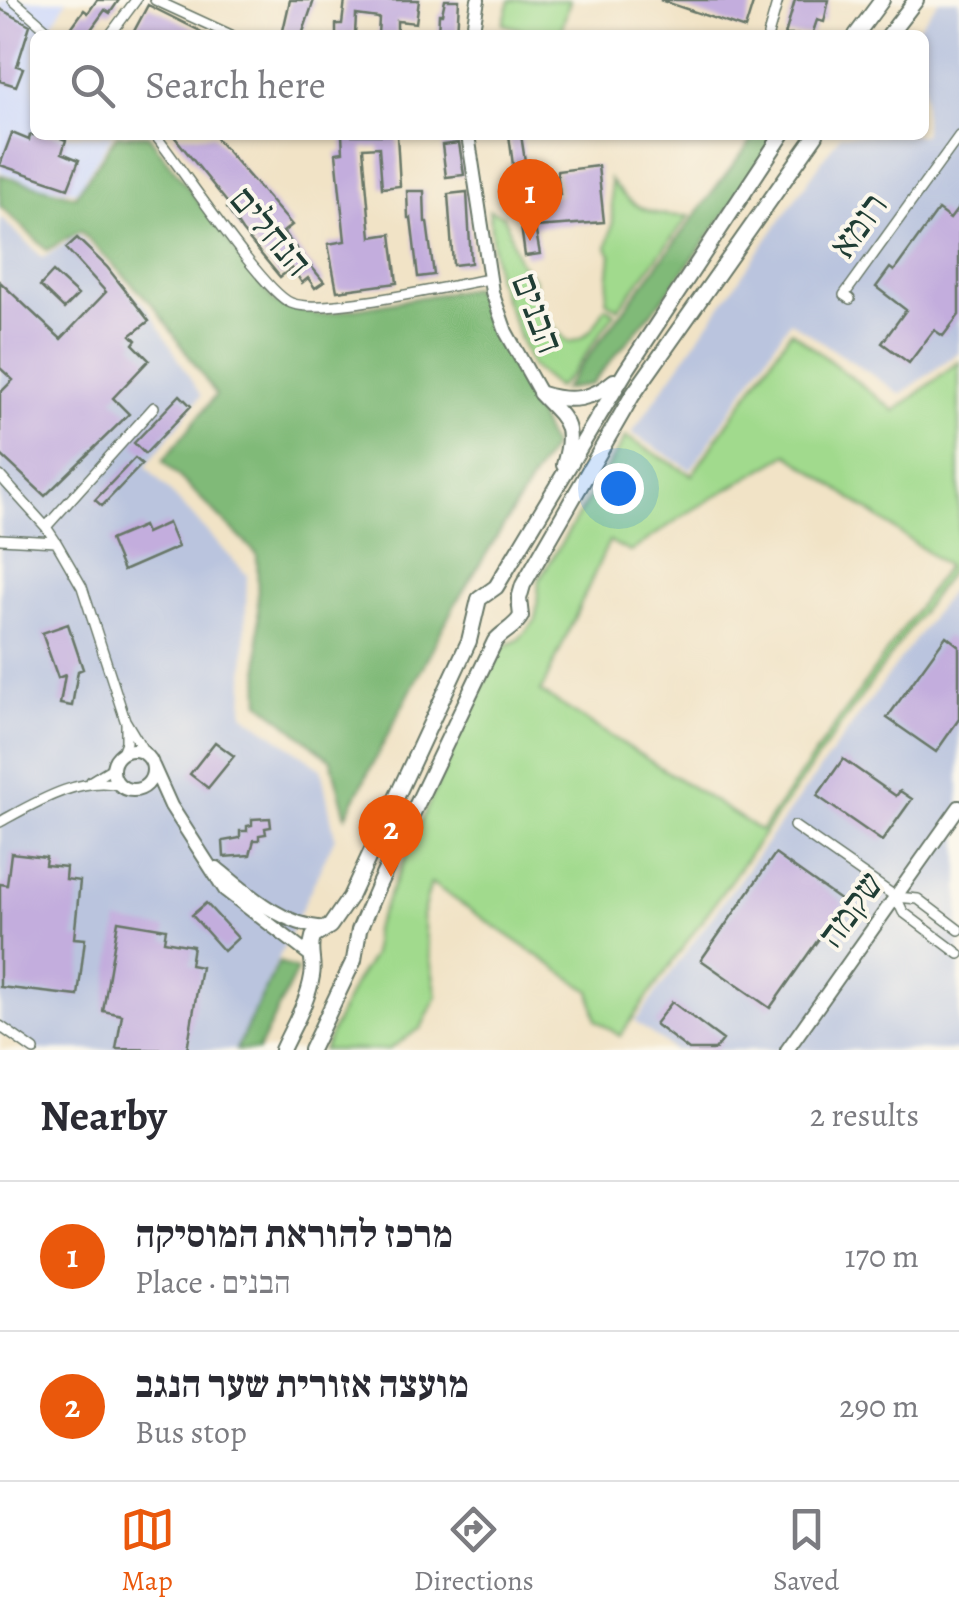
<!DOCTYPE html>
<meta charset="utf-8">
<style>
body{margin:0;font-family:Alegreya,"Frank Ruhl Libre",serif;background:#f7f7f7;color:#2b2b33}
.you{position:absolute;left:618px;top:488px;width:35px;height:35px;margin:-25px;border:8px solid #fff;border-radius:50%;background:#1a73e8;box-shadow:0 0 0 15px #1a73e833}
.badge{display:grid;place-items:center;width:65px;height:65px;border-radius:50%;background:#ea580c;color:#fff;font-size:32px;font-weight:700}
.pin{position:absolute;translate:-50% -82px;filter:drop-shadow(0 2px 5px #0008)}
.pin::after{content:'';position:absolute;top:52px;width:35px;height:30px;background:inherit;clip-path:polygon(0 0,100% 0,50% 100%)}
.list{margin:0;padding:0;list-style:none}
h2{display:flex;justify-content:space-between;align-items:center;height:130px;margin:0;padding:0 40px;font-size:42px}
h2 small{font-size:32px;font-weight:400;color:#7c7c81}
.list li{display:grid;grid-template-columns:65px 1fr auto;gap:30px;align-items:center;box-sizing:border-box;height:150px;padding:0 40px;border-top:2px solid #e1e1e2}
.list b{display:block;font-size:38px;white-space:nowrap}
.list p{margin:0;font-size:32px;white-space:nowrap;color:#7c7c81}
.list em{font-size:32px;font-style:normal;color:#7c7c81}
.icon{flex:none;width:55px;height:55px;fill:none;stroke:currentColor;stroke-width:2;stroke-linecap:round;stroke-linejoin:round}
.map{position:relative;flex:none;width:959px;height:1050px;overflow:hidden}
.search{position:absolute;background:#fff;box-shadow:0 2px 8px #0004;left:30px;right:30px;top:30px;height:110px;display:flex;align-items:center;gap:25px;box-sizing:border-box;padding:0 35px;border-radius:15px;color:#7c7c81;font-size:38px}
.sheet{height:430px;background:#fff}
nav{display:flex;justify-content:space-around;align-items:center;box-sizing:border-box;height:140px;border-top:2px solid #e1e1e2;background:#fff;font-size:28px;color:#7c7c81}
nav a{display:grid;justify-items:center;gap:5px}
nav .on{color:#ea580c}
.map>svg:first-child{display:block}
.built{fill:#d0daf9}
.industrial{fill:#bac4de}
.green{fill:#a1da8d;stroke:#608c60;stroke-width:2.5;fill-rule:evenodd}
.forest{fill:#80ba78;stroke:#507c56;stroke-width:2.5}
.building{fill:#c3addd}
.lines{fill:none;stroke-linecap:round;stroke-linejoin:round}
.street-casing{stroke:#687767;stroke-width:12}
.secondary-casing{stroke:#687767;stroke-width:16}
.primary-casing{stroke:#687767;stroke-width:18}
.street{stroke:#fff;stroke-width:9}
.secondary{stroke:#fff;stroke-width:12}
.primary{stroke:#fff;stroke-width:14}
.labels{text-anchor:middle;stroke-width:8;stroke-linejoin:round;paint-order:stroke}
.street-label{font-size:38px;fill:#1f3d34;stroke:#fbf7ec}
</style>
<div class="map">
<svg width="959" height="1050" viewBox="0 0 959 1050">
<rect width="100%" height="100%" fill="#fbf7ec"/>
<filter id="ink" filterUnits="userSpaceOnUse"><feTurbulence type="fractalNoise" baseFrequency=".01" numOctaves="2"/><feDisplacementMap in="SourceGraphic" scale="20" xChannelSelector="R" yChannelSelector="G"/><feConvolveMatrix kernelMatrix="1 2 1 2 8 2 1 2 1" color-interpolation-filters="sRGB"/></filter>
<filter id="wash" filterUnits="userSpaceOnUse"><feTurbulence type="fractalNoise" baseFrequency=".0048" numOctaves="4" result="noise"/><feDisplacementMap in="SourceGraphic" scale="40" xChannelSelector="R" yChannelSelector="G"/><feGaussianBlur stdDeviation="2.25" result="paint"/><feColorMatrix in="noise" values="0 0 0 0 0 0 0 0 0 0 0 0 0 0 0 0 0 1.4 0 .05"/><feComposite in="paint" operator="in"/></filter>
<g filter="url(#wash)">
<rect width="100%" height="100%" fill="#f1e3c6"/>
<path class="built" d="M0 0H67L50 28 57 35H35V135H113L76 191 42 186 0 172Z"/>
<path class="industrial" d="M939 0H959V352L901 394 790 321 691 470 632 433 840 135H924V35H912Z
M0 217 43 258 78 235 149 310 201 396 146 466 247 575 243 714 321 768 335 837 236 1050H30L0 1032Z
M959 579V1050H674L635 1022Z"/>
<path class="green" d="M510 0H570L560 35H541L503 24Z
M610 180C631 209 653 217 689 216L618 309 606 301 611 255 607 248 613 222Z
M489 210 503 215 507 223 518 260 534 279 540 314 568 342C587 340 597 324 605 307L615 313C595 338 581 367 557 388L531 366 496 277Z
M791 331 895 411 959 362V559L620 1036 596 1020 590 991 431 883 422 916 437 996 421 1028 388 1050H323L355 982 373 955 374 929 464 724 503 647 518 640 536 620 539 580 626 437 692 475ZM788 454 947 566 761 831 541 692 609 541 630 552 689 512Z"/>
<path class="forest" d="M117 135H148L275 302 320 315 474 288 513 369 522 380 552 447 454 606 346 816 331 760 260 702 257 554 163 461 216 395 154 306 80 231 47 250 0 206V175L75 196Z
M756 135H783L663 299 591 384 563 390Z
M279 962 297 970 258 1050H236Z"/>
<g id="blocks">
<path class="building" d="M97 0H119L110 13 105 10 87 35H81L71 28 84 10 88 13Z
M290 0H314L302 35H282Z
M345 0H419L416 23 397 21V35H378L379 18 356 15 355 35H336V24H342Z
M445 0H459L457 35H438L439 14H442Z
M660 0H754L745 29Z
M795 0H829L824 22 817 20 812 35H785Z
M148 5 208 35H132Z
M0 9 30 25 17 66 23 68 16 86 0 81Z
M12 133 29 140 30 135H52L66 140 62 153 79 160 68 188 0 165Z
M173 135H213L292 225 283 232 324 282 315 288 308 278 302 283 292 268 280 277 242 231 227 208 230 206Z
M342 135H397L400 186 382 188 379 147 363 148 371 237 391 234 397 283 337 291 328 244 345 241 336 153 343 152Z
M509 135H521L531 200 560 195 557 171 598 166 604 222 535 227 540 254 525 256Z
M459 143 464 175 446 177 442 145Z
M407 191H424L425 222H427L434 275 418 277 411 218H408Z
M467 192 471 263 453 265 448 194Z
M959 207V315L943 336 934 330 909 363 882 343 906 310 876 287 890 268 894 271 938 210 950 219Z
M77 238 107 267 149 321 131 335 136 340 133 344 149 360 113 398 129 414 45 496 0 454V393L13 380 0 368V282L61 339 106 292 66 248Z
M53 272 78 295 64 309 40 286Z
M180 395 191 406 145 454 134 443Z
M135 458 142 464 102 506 95 500Z
M168 523 178 547 123 571 110 540 143 526 146 533Z
M68 624 83 669 78 671 72 706 60 704 65 675 58 678 42 633Z
M946 636 959 646V719L936 752 887 718Z
M215 742 234 756 208 788 190 774Z
M843 759 896 796 900 791 912 799 882 841 817 796Z
M270 818 271 827 265 828 266 834 259 835V840H254L250 855 224 857 223 841 240 838V831H247V826L252 825V819Z
M11 853 46 857 45 865 66 867 65 879 80 881 74 938 85 939 78 996 0 987V884L7 885Z
M775 854 844 903 770 1008 701 960Z
M206 903 238 938 224 951 192 915Z
M118 921 166 929 164 941 193 946 190 965 201 967 187 1050 116 1049 122 1015 103 1011Z
M672 1002 723 1040 715 1050H689L655 1024Z"/>
</g>
</g>
<g filter="url(#ink)">
<use href="#blocks" fill-opacity="0" stroke="#687767" stroke-width="2.5"/>
<g class="lines">
<defs>
<path id="street" d="M13 0 53 35
M155 0 231 35
M110 35 136 0
M768 35 778 0
M155 135C181 167 263 292 291 303 322 316 450 285 490 279
M850 299 844 295 959 136
M0 476 46 527 56 542
M46 527 154 407
M0 539 56 542 82 587 125 720 146 755
M121 755 126 742V723
M91 781 114 767
M0 822C33 804 83 773 122 786
M794 826 896 897 903 912 959 954
M896 897 918 899 959 930
M0 1026 34 1050"/>
<path id="secondary" d="M472 35 478 0
M468 135 492 292 506 332 540 393
M113 770a20 20 0 1 1 40 0a20 20 0 1 1-40 0Z
M153 766 171 806 225 890 310 955
M217 868C249 895 282 925 325 928
M787 1050 959 807"/>
<path id="primary" d="M856 35 882 0
M889 35 916 0
M540 393C566 420 576 425 564 465
M542 394C571 403 592 400 614 381
M282 1050C293 1026 308 1002 312 976 315 962 308 952 313 937L330 926 350 897 469 641 479 599 496 587 626 371 782 135
M311 1050 354 960 359 930 378 886 495 641C503 631 515 628 521 616L519 599 523 585 632 396 816 135"/>
</defs>
<use href="#street" class="street-casing"/>
<use href="#secondary" class="secondary-casing"/>
<use href="#primary" class="primary-casing"/>
<use href="#street" class="street"/>
<use href="#secondary" class="secondary"/>
<use href="#primary" class="primary"/>
</g>
</g>
<g class="labels">
<g class="street-label">
<text transform="translate(858 225) rotate(-54)" y="13">רומא</text>
<text transform="translate(271 231) rotate(50)" y="13">הנחלים</text>
<text transform="translate(538 313) rotate(69)" y="13">הבנים</text>
<text transform="translate(850 909) rotate(-54)" y="13">שקמה</text>
</g>
</g>
</svg>
<div class="you"></div>
<div class="pin badge" style="left:530px;top:241px">1</div>
<div class="pin badge" style="left:391px;top:877px">2</div>
<div class="search"><svg class="icon" aria-label="search" viewBox="0 0 24 24"><circle cx="10" cy="10" r="6"/><path d="M15 15l6 6"/></svg>Search here</div>
</div>
<section class="sheet">
<h2>Nearby<small>2 results</small></h2>
<ul class="list">
<li><span class="badge">1</span><div><b>מרכז להוראת המוסיקה</b><p>Place · הבנים</p></div><em>170 m</em></li>
<li><span class="badge">2</span><div><b>מועצה אזורית שער הנגב</b><p>Bus stop</p></div><em>290 m</em></li>
</ul>
</section>
<nav>
<a class="on"><svg class="icon" aria-label="map" viewBox="0 0 24 24"><path d="M3 6l6-2 6 2 6-2v14l-6 2-6-2-6 2zM9 4v14M15 6v14"/></svg>Map</a>
<a><svg class="icon" aria-label="directions" viewBox="0 0 24 24"><path d="M12 3l9 9-9 9-9-9zM9 14v-3h6M13 9l2 2-2 2"/></svg>Directions</a>
<a><svg class="icon" aria-label="saved" viewBox="0 0 24 24"><path d="M7 4h10v16l-5-4-5 4z"/></svg>Saved</a>
</nav>
